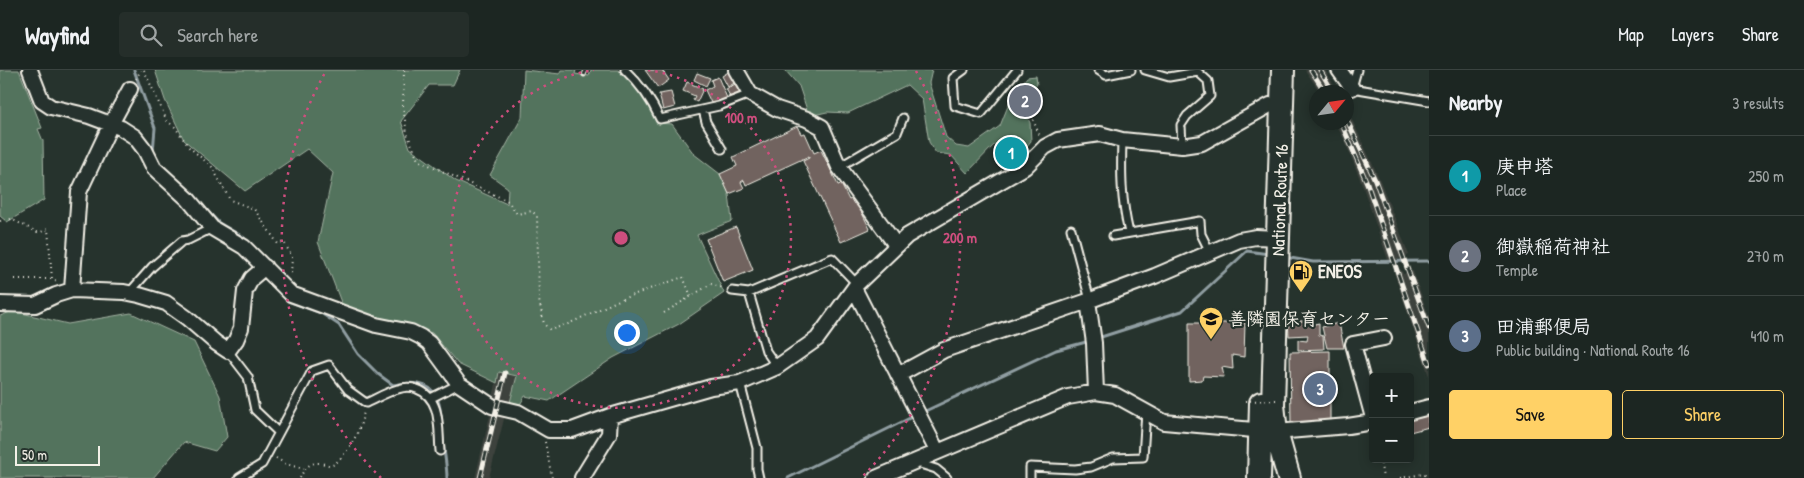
<!DOCTYPE html>
<meta charset="utf-8">
<style>
body{margin:0;font-family:"Patrick Hand","Klee One",sans-serif;background:#252e2a;color:#f1f3f6}
.controls{position:absolute;right:15px;bottom:15px;display:grid;overflow:hidden;border-radius:5px;box-shadow:0 2px 12px #0003}
.controls button{width:45px;height:45px;display:grid;place-items:center;padding:0;border:0;border-bottom:1px solid #3a4340;background:#1c2622;color:#f1f3f6;font:25px sans-serif}
.compass{position:absolute;left:1309px;top:15px;width:45px;height:45px;border-radius:50%;background:#1c2622;box-shadow:0 2px 12px #0003;rotate:61deg}
.scale{position:absolute;left:15px;bottom:12px;width:85px;box-sizing:border-box;padding-left:5px;border:2px solid #f4f1e8;border-top:0;font-size:14px;line-height:18px;white-space:nowrap;color:#f4f1e8;-webkit-text-stroke:4px #26332d;paint-order:stroke}
.you{position:absolute;left:626px;top:262px;width:18px;height:18px;margin:-12px;border:4px solid #fff;border-radius:50%;background:#1a73e8;box-shadow:0 0 0 8px #1a73e833}
.badge{display:grid;place-items:center;width:32px;height:32px;border-radius:50%;background:#ffd166;color:#fff;font-size:16px;font-weight:700}
.pin{position:absolute;translate:-50% -50%;border:2px solid #fff;box-shadow:0 1px 5px #0006}
.list{margin:0;padding:0;list-style:none}
h2{display:flex;justify-content:space-between;align-items:center;height:65px;margin:0;padding:0 20px;font-size:21px}
h2 small{font-size:16px;font-weight:400;color:#a0a5a5}
.list li{display:grid;grid-template-columns:32px 1fr auto;gap:15px;align-items:center;box-sizing:border-box;height:80px;padding:0 20px;border-top:1px solid #3a4340}
.list b{display:block;font-size:19px;white-space:nowrap}
.list p{margin:0;font-size:16px;white-space:nowrap;color:#a0a5a5}
.list em{font-size:16px;font-style:normal;color:#a0a5a5}
.actions{display:flex;gap:10px;padding:15px 20px}
.actions a{flex:1;padding:11px 0;border:1px solid #ffd166;border-radius:5px;text-align:center;font-size:18px;color:#ffd166}
.actions .main{background:#ffd166;color:#111}
.icon{flex:none;width:28px;height:28px;fill:none;stroke:currentColor;stroke-width:2;stroke-linecap:round;stroke-linejoin:round}
.map{position:relative;flex:none;width:1429px;height:408px;overflow:hidden}
header{display:flex;align-items:center;gap:30px;box-sizing:border-box;height:70px;padding:0 25px;background:#1c2622;border-bottom:1px solid #3a4340}
header strong{font-size:24px}
nav{display:flex;gap:28px;margin-inline-start:auto;font-size:18px}
.search{width:350px;height:45px;background:#252e2a;display:flex;align-items:center;gap:12px;box-sizing:border-box;padding:0 18px;border-radius:5px;color:#a0a5a5;font-size:19px}
main{display:flex}
aside{flex:1;background:#1c2622}
.map>svg:first-child{display:block}
.built{fill:#3c423c}
.green{fill:#52735d;stroke:#a3b2a2}
.lines{fill:none;stroke-linecap:round;stroke-linejoin:round}
.stream{stroke:#909ea2;stroke-width:3}
.building{fill:#71645e;stroke:#f4f1e8}
.service-casing{stroke:#f4f1e8;stroke-width:11}
.minor-casing{stroke:#f4f1e8;stroke-width:18}
.trunk-casing{stroke:#f4f1e8;stroke-width:26}
.path{stroke:#f4f1e8;stroke-width:2;stroke-dasharray:1 4;stroke-linecap:butt}
.service{stroke:#26332d;stroke-width:7}
.minor{stroke:#26332d;stroke-width:14}
.trunk{stroke:#26332d;stroke-width:22}
.rail-casing{stroke:#f4f1e8;stroke-width:5}
.rail{stroke:#26332d;stroke-width:3;stroke-dasharray:9;stroke-linecap:butt}
.path-bridge{stroke:#f4f1e8;stroke-width:2;stroke-dasharray:1 4;stroke-linecap:butt}
.ring{fill:none;stroke:#ce4e7e;stroke-width:2.5;stroke-dasharray:2.5 5}
.labels{text-anchor:middle;stroke-width:4.5;stroke-linejoin:round;paint-order:stroke}
.street-label{font-size:18px;fill:#f4f1e8;stroke:#26332d}
.poi-label{font-size:18px;font-weight:bold;fill:#f4f1e8;stroke:#26332d;text-anchor:start}
.centre{fill:#ce4e7e;stroke:#26332d;stroke-width:2.5}
.ring-label{font-size:15px;text-anchor:middle;font-weight:bold;fill:#ce4e7e;stroke:#26332d;stroke-width:4.5;stroke-linejoin:round;paint-order:stroke}
</style>
<header>
<strong>Wayfind</strong>
<div class="search"><svg class="icon" aria-label="search" viewBox="0 0 24 24"><circle cx="10" cy="10" r="6"/><path d="M15 15l6 6"/></svg>Search here</div>
<nav><a>Map</a><a>Layers</a><a>Share</a></nav>
</header>
<main>
<div class="map">
<svg width="1429" height="408" viewBox="0 0 1429 408">
<rect width="100%" height="100%" fill="#26332d"/>
<filter id="ink" filterUnits="userSpaceOnUse"><feTurbulence type="fractalNoise" baseFrequency=".02" numOctaves="2"/><feDisplacementMap in="SourceGraphic" scale="10" xChannelSelector="R" yChannelSelector="G"/><feConvolveMatrix kernelMatrix="1 2 1 2 8 2 1 2 1" color-interpolation-filters="sRGB"/></filter>
<g filter="url(#ink)">
<path class="built" d="M1305 0H1325L1338 22H1320Z
M1347 39 1379 108 1409 185 1394 191 1388 190 1362 114 1344 69 1335 53 1346 52Z
M1402 200 1403 204 1413 201 1429 247V306L1394 202Z
M499 302 517 307 509 336 492 331Z
M491 341 505 345 489 408H475Z"/>
<path class="green" d="M0 0H19L42 58 38 59 43 71 44 130 7 152 0 146Z
M155 0H460L453 15H429L401 51 410 78 456 111 507 134 508 118 490 105 522 47 524 0 560 4 562 0H576L575 4 589 6 591 0H618L638 17 657 53 672 54 694 84 720 104 729 124 732 151 697 165 724 223 679 254 613 288 549 331 525 326 518 338 509 336 517 306 499 302 497 313 458 294 432 263 344 240 318 172 333 103 307 79 245 121 184 70 165 30Z
M785 0H932L929 13 946 67 956 76 969 78 1000 56 1012 26 1027 7 1036 6 1037 14 1022 35 1030 53 1031 71 1015 90 1006 76 994 75 967 103 951 85 936 83 929 72 922 29 907 15 848 43 827 42 809 46 799 16Z
M13 241 68 254 131 243 194 272 220 326 227 367 215 381 184 372 153 408H0V246Z"/>
<g class="lines">
<path class="stream" d="M134 0 155 58 153 82 155 85
M195 128 219 153 243 167 249 173
M1285 187 1313 192 1429 191
M269 209 270 213 288 231 321 243 339 255 358 284 378 304 393 315C442 306 440 331 443 370 444 383 447 395 447 408
M1098 268 1182 241 1247 181 1269 184
M921 343 1056 280 1090 271
M788 408 916 345"/>
</g>
<path class="building" d="M645 0H662L669 10 658 18Z
M730 1 736 12 728 17 722 6Z
M697 3 710 8 706 16 694 10Z
M718 7 727 28 712 35 705 20 713 16 711 10Z
M687 12 703 19 697 32 693 30 695 26 683 21Z
M739 12 744 21 731 28 726 19Z
M671 22 675 37 663 40 659 24Z
M797 56 801 64 805 63 814 83 821 80 838 115 841 114 849 130 851 129 854 134 857 133 870 159 841 172 803 91 809 88V86L746 115 744 110 741 112 744 118 729 124 720 104 737 96 733 87Z
M736 157 753 200 723 212 706 169Z
M1288 251H1310V255L1319 253V265L1323 266 1324 279 1298 280V270L1307 271 1308 265 1289 266Z
M1189 253H1245L1244 287 1232 285 1233 299 1222 297 1224 307 1203 306 1202 310 1189 311Z
M1339 253 1344 278H1327L1322 257Z
M1330 281V352H1291L1290 282Z
M1429 341V357L1410 362V346Z"/>
<g class="lines">
<defs>
<path id="service" d="M625 0C641 15 651 29 660 49L719 36 750 24
M964 0 953 8 955 36 981 44 1017 0
M1098 0 1106 5 1131 0
M1145 0 1169 7 1198 2 1208 11 1210 26 1187 46 1181 55 1182 76
M1357 0 1352 18 1429 31
M703 40 706 52 722 79
M1122 70C1121 104 1121 129 1129 163
M839 97 897 63 903 48
M1071 159 1090 230
M1113 166 1200 151 1201 164 1210 182
M732 221 749 223 766 281 777 297
M129 223 152 197 182 171 188 170 212 158
M749 223 832 188 857 214
M228 281 248 307 255 340 278 362
M740 313 757 378V399L759 408
M431 328 459 314
M917 393 936 399 947 408
M239 408 262 394 312 301 329 295 348 320 366 333C377 328 387 322 398 319 404 317 412 317 417 319 442 328 438 359 440 381
M1030 408V397L1075 399 1091 397 1113 388 1143 387 1146 341"/>
<path id="minor" d="M30 0 42 31 51 37 89 46 121 58 135 67 145 80 154 98 188 129 212 158 244 177 291 224 376 255 411 262 421 267 429 273 459 314 492 336 518 342 549 360H572L610 346 711 317 740 313 777 297 817 269 857 214 907 166 1025 97 1045 77 1058 70 1100 64 1122 70 1182 76 1202 73 1270 35
M736 0 750 24 777 39 807 49 822 57 839 97 896 175
M1339 0 1352 18
M854 218 937 381
M72 220 79 122 111 54 130 19
M1088 231 1094 273 1096 322
M0 234 35 235 56 225 72 220 124 222 139 225 166 233 187 248 216 273 228 281 236 270 241 258 245 221 252 208 265 197
M898 305 944 280 1088 231 1155 206 1239 170 1256 167 1278 168
M1410 342 1429 337
M1373 348 1353 274 1384 268
M582 408 609 364 610 346
M876 408 1068 327 1096 322 1115 325 1164 352 1276 362 1348 356 1373 352"/>
<path id="trunk" d="M1283 0 1273 335 1276 362 1289 408
M1259 408 1261 333"/>
</defs>
<use href="#service" class="service-casing"/>
<use href="#minor" class="minor-casing"/>
<use href="#trunk" class="trunk-casing"/>
<path class="path" d="M144 0 167 51 175 57 189 77 212 97 230 130 254 139 278 174 284 172 292 187 291 205
M404 0 403 37 407 63 418 90 508 131 517 144 532 141 537 146 539 230 544 254 550 260 568 254 619 230 683 207 691 226
M136 9 141 0
M1027 36 1040 66
M0 151 11 149 37 162H41L48 159 52 209 57 211
M15 209H52
M664 243 711 214 723 218
M545 372 552 408
M276 388 286 394 304 399
M1380 389 1383 408
M300 408C304 399 309 392 320 393 324 393 328 396 332 395 339 394 356 368 358 361 361 355 362 349 364 342
M1400 408 1423 404 1429 407"/>
<use href="#service" class="service"/>
<use href="#minor" class="minor"/>
<use href="#trunk" class="trunk"/>
<defs>
<path id="rail" d="M1311 0 1325 22
M1320 0 1333 22
M584 5 586 0
M1346 48 1375 110 1429 258
M1341 52 1367 113 1429 294
M480 408 505 303"/>
</defs>
<use href="#rail" class="rail-casing"/>
<use href="#rail" class="rail"/>
<path class="path-bridge" d="M1245 331 1278 330"/>
</g>
</g>
<g class="ring">
<path d="M648 0A170 170 0 1 1 594 0"/>
<path d="M381 408A339 339 0 0 1 326 1M916 1A339 339 0 0 1 861 408"/>
</g>
<defs>
<symbol id="fuel-pin" viewBox="-11 -11 22 30"><path d="M0 17L-7.5 6A9.5 9.5 0 1 1 7.5 6Z" fill="#ffd166" stroke="#26332d"/><path d="M-5.5-6h7V0h2V4h1.3V-2.5L3-4.5l.8-.8L6-3V5H2.5V1h-1V6h-7ZM-4.2-4.7v3.2H.2V-4.7Z" fill="#111"/></symbol>
<symbol id="school-pin" viewBox="-11 -11 22 30"><path d="M0 17L-7.5 6A9.5 9.5 0 1 1 7.5 6Z" fill="#ffd166" stroke="#26332d"/><path d="M0-5L7-2L0 1L-7-2ZM-4 1L0 2.5L4 1V4Q0 6-4 4Z" fill="#111"/></symbol>
</defs>
<g fill-rule="evenodd">
<use href="#fuel-pin" x="1287" y="188" width="28" height="38"/>
<use href="#school-pin" x="1197" y="235" width="28" height="38"/>
</g>
<g class="labels">
<g class="street-label">
<text transform="translate(1280 130) rotate(-88)" y="6">National Route 16</text>
</g>
<g class="poi-label">
<text x="1318" y="208">ENEOS</text>
<text x="1228" y="255">善隣園保育センター</text>
</g>
</g>
<circle cx="621" cy="168" r="8" class="centre"/>
<g class="ring-label">
<text x="741" y="53">100 m</text>
<text x="960" y="173">200 m</text>
</g>
</svg>
<div class="controls">
<button>+</button>
<button>−</button>
</div>
<svg class="compass" viewBox="-18 -18 36 36"><path d="M0-13l5 13h-10z" fill="#e53935"/><path d="M0 13l5-13h-10z" fill="#a0a5a5"/></svg>
<div class="scale">50 m</div>
<div class="you"></div>
<div class="pin badge" style="left:1011px;top:83px;background:#0f9aa8">1</div>
<div class="pin badge" style="left:1025px;top:31px;background:#6b7280">2</div>
<div class="pin badge" style="left:1320px;top:319px;background:#5c6f8a">3</div>
</div>
<aside>
<h2>Nearby<small>3 results</small></h2>
<ul class="list">
<li><span class="badge" style="background:#0f9aa8">1</span><div><b>庚申塔</b><p>Place</p></div><em>250 m</em></li>
<li><span class="badge" style="background:#6b7280">2</span><div><b>御嶽稲荷神社</b><p>Temple</p></div><em>270 m</em></li>
<li><span class="badge" style="background:#5c6f8a">3</span><div><b>田浦郵便局</b><p>Public building · National Route 16</p></div><em>410 m</em></li>
</ul>
<div class="actions"><a class="main">Save</a><a>Share</a></div>
</aside>
</main>
